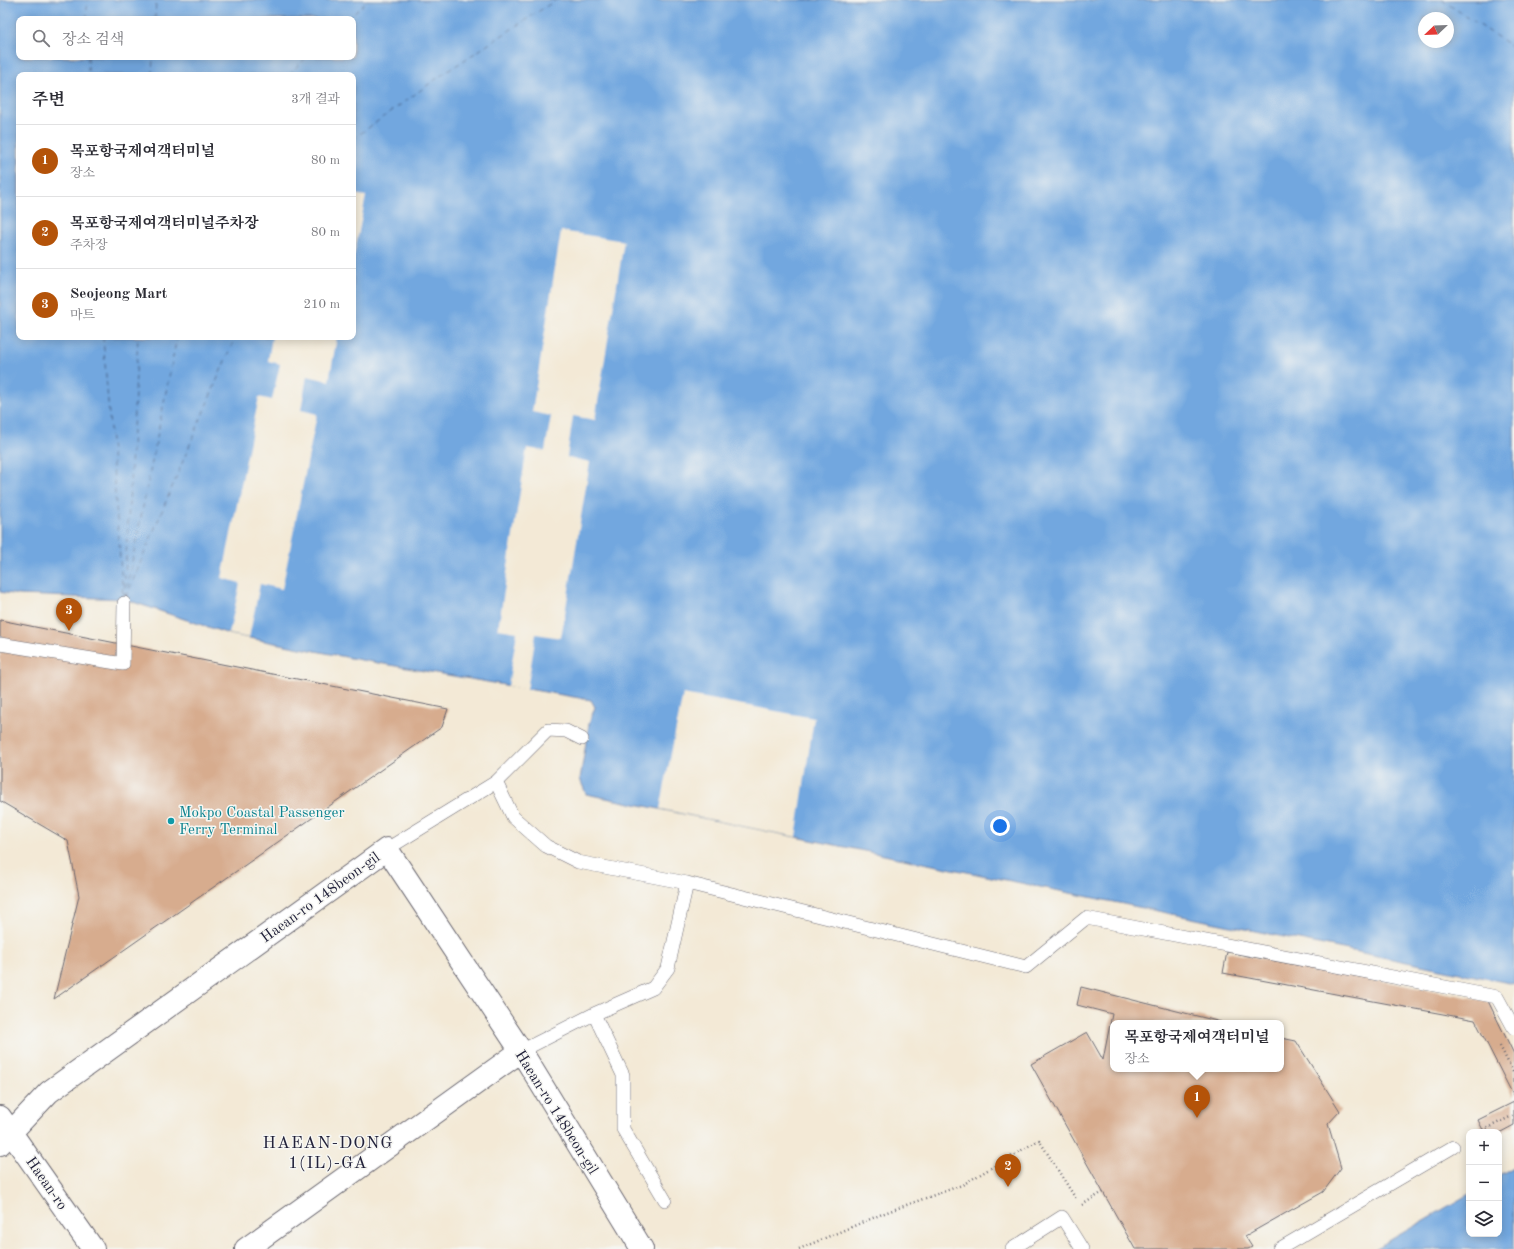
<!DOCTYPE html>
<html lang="ko">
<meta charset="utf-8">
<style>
body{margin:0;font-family:"Old Standard TT","Noto Serif KR",serif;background:#f7f7f7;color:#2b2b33}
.controls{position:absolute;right:12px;bottom:12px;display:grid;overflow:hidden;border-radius:8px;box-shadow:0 2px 10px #0003}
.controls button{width:36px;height:36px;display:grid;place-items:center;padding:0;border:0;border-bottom:1px solid #e1e1e2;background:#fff;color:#2b2b33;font:20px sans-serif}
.compass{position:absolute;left:1418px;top:12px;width:36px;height:36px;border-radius:50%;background:#fff;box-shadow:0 2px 10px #0003;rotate:247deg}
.you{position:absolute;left:1000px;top:826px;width:14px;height:14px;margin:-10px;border:3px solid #fff;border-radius:50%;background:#1a73e8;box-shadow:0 0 0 6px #1a73e833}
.badge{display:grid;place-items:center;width:26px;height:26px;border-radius:50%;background:#b45309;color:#fff;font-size:13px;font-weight:700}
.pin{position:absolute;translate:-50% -33px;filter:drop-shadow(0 1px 2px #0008)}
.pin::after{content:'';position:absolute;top:21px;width:14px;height:12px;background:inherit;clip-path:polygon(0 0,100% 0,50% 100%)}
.popup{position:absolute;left:1110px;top:1020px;width:174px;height:52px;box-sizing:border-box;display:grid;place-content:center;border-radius:8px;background:#fff;filter:drop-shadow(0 1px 3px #0005);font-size:13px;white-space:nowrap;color:#7c7c81}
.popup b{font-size:15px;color:#2b2b33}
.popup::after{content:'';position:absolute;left:50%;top:100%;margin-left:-8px;border:8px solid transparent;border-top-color:#fff}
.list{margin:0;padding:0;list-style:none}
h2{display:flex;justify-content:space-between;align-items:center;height:52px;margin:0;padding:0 16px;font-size:17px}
h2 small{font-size:13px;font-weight:400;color:#7c7c81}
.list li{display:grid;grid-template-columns:26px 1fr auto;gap:12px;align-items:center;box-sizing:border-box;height:72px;padding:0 16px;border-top:1px solid #e1e1e2}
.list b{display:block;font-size:15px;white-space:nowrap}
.list p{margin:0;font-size:13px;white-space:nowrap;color:#7c7c81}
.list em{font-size:13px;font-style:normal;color:#7c7c81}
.icon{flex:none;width:22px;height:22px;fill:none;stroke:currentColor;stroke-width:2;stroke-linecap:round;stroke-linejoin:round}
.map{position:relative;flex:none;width:1514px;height:1249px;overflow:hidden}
.search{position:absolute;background:#fff;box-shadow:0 2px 10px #0003;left:16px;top:16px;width:340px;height:44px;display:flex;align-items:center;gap:10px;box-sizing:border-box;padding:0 14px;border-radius:8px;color:#7c7c81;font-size:15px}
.panel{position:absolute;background:#fff;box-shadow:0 2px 10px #0003;left:16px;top:72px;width:340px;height:268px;border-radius:8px}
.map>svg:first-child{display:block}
.water{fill:#72a7df;stroke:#4a648d;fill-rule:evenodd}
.pier{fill:#f3e9d6}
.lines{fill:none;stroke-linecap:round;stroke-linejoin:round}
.ferry{stroke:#42577d;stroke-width:1;stroke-dasharray:5 4;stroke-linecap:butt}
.building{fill:#d7ac8e}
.lane-casing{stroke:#6b6871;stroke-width:14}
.street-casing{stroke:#6b6871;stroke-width:24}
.secondary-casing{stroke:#6b6871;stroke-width:24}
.path{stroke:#6b6871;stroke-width:2.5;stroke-dasharray:1 3;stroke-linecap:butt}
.lane{stroke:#fff;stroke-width:13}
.street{stroke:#fff;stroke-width:22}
.secondary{stroke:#fff;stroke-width:22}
.culture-dot{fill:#0f9aa8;stroke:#f6f6f2;stroke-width:1.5}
.labels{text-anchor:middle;stroke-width:3;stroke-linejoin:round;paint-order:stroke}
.culture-label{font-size:15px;fill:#0d838f;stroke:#f6f6f2;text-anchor:start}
.street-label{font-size:15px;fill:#22223b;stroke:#f6f6f2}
.quarter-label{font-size:17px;letter-spacing:1px;fill:#22223b;stroke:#f6f6f2}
</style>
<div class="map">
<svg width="1514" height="1249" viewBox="0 0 1514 1249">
<rect width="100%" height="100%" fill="#f6f6f2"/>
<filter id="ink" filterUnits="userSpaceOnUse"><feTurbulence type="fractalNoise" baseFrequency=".025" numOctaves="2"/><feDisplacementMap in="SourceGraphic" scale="8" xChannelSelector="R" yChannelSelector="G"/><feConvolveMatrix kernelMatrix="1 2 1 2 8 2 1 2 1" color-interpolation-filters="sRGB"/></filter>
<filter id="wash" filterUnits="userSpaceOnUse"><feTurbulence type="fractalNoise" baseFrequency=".012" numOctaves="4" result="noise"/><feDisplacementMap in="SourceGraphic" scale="16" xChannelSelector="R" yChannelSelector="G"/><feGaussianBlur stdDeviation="0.9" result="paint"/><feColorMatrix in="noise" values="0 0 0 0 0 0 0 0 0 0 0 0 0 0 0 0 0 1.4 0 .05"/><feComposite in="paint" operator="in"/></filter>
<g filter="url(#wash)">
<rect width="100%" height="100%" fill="#f3e9d6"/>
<path class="water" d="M0 0H1514V984L586 794 580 779 589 724 595 707 591 700 361 660 229 634 124 599 19 595 0 592ZM1424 18H1448V42H1424ZM19 19H353V57H19ZM19 75H353V337H19Z
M1514 1168V1249H1375L1469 1194V1234H1499V1176Z"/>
<path class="pier" d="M353 194 366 196 353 260Z
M561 231 624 241 595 420 573 416 567 457 590 462 561 638 536 634 527 690 508 686 517 632 498 629 527 448 545 451 551 416 532 412Z
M272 337H337L329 381 307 376 301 410 317 414 282 589 260 584 249 638 229 634 240 583 222 578 259 397 272 400 280 364 268 361Z
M683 694 814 718 796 837 660 809Z"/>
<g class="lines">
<path class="ferry" d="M1442 0 1514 48
M87 19V0
M155 19 156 0
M348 19 368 0
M88 57V75
M152 75 153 57
M290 75 293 70 307 57
M353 139 443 74 556 0
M103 337 123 597
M124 597 138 337
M125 597 177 337
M126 597 235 337"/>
</g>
<g id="blocks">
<path class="building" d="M0 620 448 709 442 727 54 999 79 896 68 841 0 801Z
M1227 952 1488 1001 1514 1054V1097L1475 1020 1223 973Z
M1081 987 1221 1022 1113 1023V1069H1281V1038L1296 1041 1340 1111 1328 1124 1341 1168 1323 1192 1245 1236 1252 1247 1248 1249H1135L1031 1064 1087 1032 1103 1060 1112 1014 1077 1005Z
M1514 1102V1125L1499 1133 1484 1132 1478 1120Z"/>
</g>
</g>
<g filter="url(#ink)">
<use href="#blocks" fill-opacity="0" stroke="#6b6871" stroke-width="1"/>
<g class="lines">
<defs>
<path id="lane" d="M0 644 123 664 124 603
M496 782 513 817 546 846 578 862 687 883 1026 967 1086 918 1497 997 1514 1028
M387 849 496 782 548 730 566 731 582 739
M594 1014 623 1075V1129L665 1200
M521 1051 594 1014 653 988 668 968 687 883
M1012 1249 1062 1217 1082 1249
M1279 1249 1453 1147"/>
<path id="street" d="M0 1144 49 1092 387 849 521 1051 642 1249
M246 1249 521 1051"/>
<path id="secondary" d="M0 1117 93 1249"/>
</defs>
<use href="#lane" class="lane-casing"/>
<use href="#street" class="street-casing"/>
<use href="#secondary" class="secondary-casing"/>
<path class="path" d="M1500 1046 1514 1074
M1483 1130 1514 1115
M1082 1205 1103 1192
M799 1249 887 1212 962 1185 1039 1140 1076 1199"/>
<use href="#lane" class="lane"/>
<use href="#street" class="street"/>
<use href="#secondary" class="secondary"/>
</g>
</g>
<circle class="culture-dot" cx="171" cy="821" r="4"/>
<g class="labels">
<g class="culture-label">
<text x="179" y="817">Mokpo Coastal Passenger<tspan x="179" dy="17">Ferry Terminal</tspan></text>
</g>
<g class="street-label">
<text transform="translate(320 897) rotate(-36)" y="5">Haean-ro 148beon-gil</text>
<text transform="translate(557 1112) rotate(58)" y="5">Haean-ro 148beon-gil</text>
<text transform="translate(47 1183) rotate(55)" y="5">Haean-ro</text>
</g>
<g class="quarter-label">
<text x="328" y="1148">HAEAN-DONG<tspan x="328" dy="20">1(IL)-GA</tspan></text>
</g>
</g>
</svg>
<div class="controls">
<button>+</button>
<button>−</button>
<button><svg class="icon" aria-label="layers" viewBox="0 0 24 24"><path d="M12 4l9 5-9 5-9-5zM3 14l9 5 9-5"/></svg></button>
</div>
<svg class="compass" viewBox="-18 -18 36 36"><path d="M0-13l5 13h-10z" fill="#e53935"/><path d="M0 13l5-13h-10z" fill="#7c7c81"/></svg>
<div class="you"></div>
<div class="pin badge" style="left:1197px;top:1118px">1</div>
<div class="popup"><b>목포항국제여객터미널</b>장소</div>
<div class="pin badge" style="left:1008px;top:1187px">2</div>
<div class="pin badge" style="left:69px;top:631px">3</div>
<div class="search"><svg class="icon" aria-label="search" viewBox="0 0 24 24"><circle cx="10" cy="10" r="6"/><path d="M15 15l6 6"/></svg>장소 검색</div>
<section class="panel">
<h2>주변<small>3개 결과</small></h2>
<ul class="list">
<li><span class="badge">1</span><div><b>목포항국제여객터미널</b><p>장소</p></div><em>80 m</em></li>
<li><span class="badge">2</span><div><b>목포항국제여객터미널주차장</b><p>주차장</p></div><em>80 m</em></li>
<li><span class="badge">3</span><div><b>Seojeong Mart</b><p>마트</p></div><em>210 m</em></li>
</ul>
</section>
</div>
